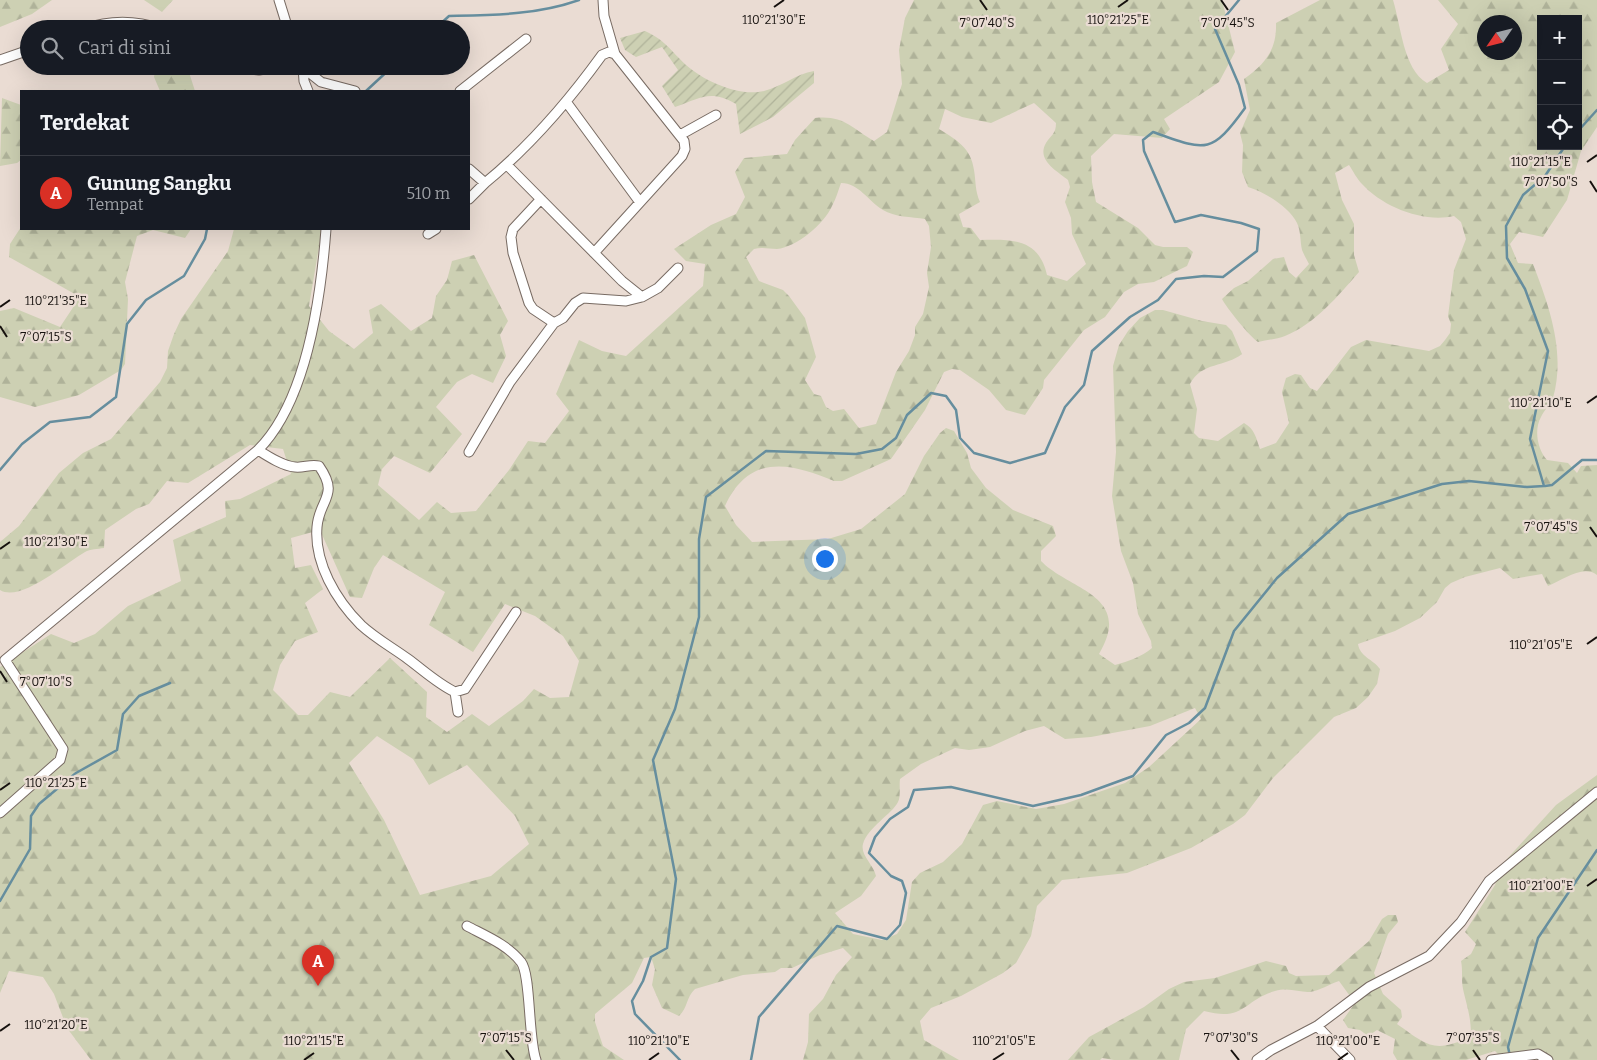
<!DOCTYPE html>
<html lang="id">
<meta charset="utf-8">
<style>
body{margin:0;font-family:Bitter,serif;background:#242831;color:#f1f3f6}
.controls{position:absolute;right:15px;top:15px;display:grid;overflow:hidden;border-radius:0px;box-shadow:0 5px 20px #0002}
.controls button{width:45px;height:45px;display:grid;place-items:center;padding:0;border:0;border-bottom:1px solid #363941;background:#171b24;color:#f1f3f6;font:25px sans-serif}
.compass{position:absolute;left:1477px;top:15px;width:45px;height:45px;border-radius:50%;background:#171b24;box-shadow:0 5px 20px #0002;rotate:235deg}
.you{position:absolute;left:824px;top:558px;width:18px;height:18px;margin:-12px;border:4px solid #fff;border-radius:50%;background:#1a73e8;box-shadow:0 0 0 8px #1a73e833}
.badge{display:grid;place-items:center;width:32px;height:32px;border-radius:50%;background:#d93025;color:#fff;font-size:16px;font-weight:700}
.pin{position:absolute;translate:-50% -41px;filter:drop-shadow(0 1px 2px #0008)}
.pin::after{content:'';position:absolute;top:26px;width:18px;height:15px;background:inherit;clip-path:polygon(0 0,100% 0,50% 100%)}
.list{margin:0;padding:0;list-style:none}
h2{display:flex;justify-content:space-between;align-items:center;height:65px;margin:0;padding:0 20px;font-size:21px}
h2 small{font-size:16px;font-weight:400;color:#9ea1a6}
.list li{display:grid;grid-template-columns:32px 1fr auto;gap:15px;align-items:center;box-sizing:border-box;height:75px;padding:0 20px;border-top:1px solid #363941}
.list b{display:block;font-size:19px;white-space:nowrap}
.list p{margin:0;font-size:16px;white-space:nowrap;color:#9ea1a6}
.list em{font-size:16px;font-style:normal;color:#9ea1a6}
.icon{flex:none;width:28px;height:28px;fill:none;stroke:currentColor;stroke-width:2;stroke-linecap:round;stroke-linejoin:round}
.map{position:relative;flex:none;width:1597px;height:1060px;overflow:hidden}
.search{position:absolute;background:#171b24;box-shadow:0 5px 20px #0002;left:20px;top:20px;width:450px;height:55px;display:flex;align-items:center;gap:12px;box-sizing:border-box;padding:0 18px;border-radius:28px;color:#9ea1a6;font-size:19px}
.panel{position:absolute;background:#171b24;box-shadow:0 5px 20px #0002;left:20px;top:90px;width:450px;height:140px;border-radius:0px}
.map>svg:first-child{display:block}
.forest{fill:url(#forest-firs);fill-rule:evenodd}
.garden{fill:url(#garden-furrows)}
.lines{fill:none;stroke-linecap:round;stroke-linejoin:round}
.stream{stroke:#668e9e;stroke-width:2.5}
.minor-casing{stroke:#786b63;stroke-width:11}
.minor{stroke:#fff;stroke-width:9}
.ticks{fill:none;stroke:#16110e;stroke-width:2}
.ticks-label{font-size:12px;text-anchor:middle;fill:#16110e;stroke:#eadcd3;stroke-width:4.5;stroke-linejoin:round;paint-order:stroke}
</style>
<div class="map">
<svg width="1597" height="1060" viewBox="0 0 1597 1060">
<defs>
<pattern id="forest-firs" width="22" height="20" patternUnits="userSpaceOnUse" patternTransform="scale(1.25)"><rect width="22" height="20" fill="#cdd0b3"/><path d="M5 1l3.5 6h-7zM16 11l3.5 6h-7z" fill="#afb299"/></pattern>
<pattern id="garden-furrows" width="10" height="10" patternUnits="userSpaceOnUse" patternTransform="scale(1.25)"><rect width="10" height="10" fill="#cdd0b3"/><path d="M-1 1l2-2M0 10L10 0M9 11l2-2" fill="none" stroke="#afb299"/></pattern>
</defs>
<rect width="100%" height="100%" fill="#eadcd3"/>
<path class="forest" d="M0 0H52L32 14 0 27Z
M144 0H173L162 12Z
M914 0H1222L1235 52 1219 82 1164 119 1170 129 1162 138 1114 134 1091 156 1092 182 1096 202 1138 228 1155 245 1163 247H1187L1193 252 1187 266 1154 282 1138 284 1124 292 1105 317 1084 330 1044 380 1043 388 1025 415 1006 410 989 390 960 370 952 369 944 372 925 410 891 459 842 481H834C789 462 749 454 725 506L736 525 752 542 828 539 861 529 905 494 924 456 940 433 946 428 954 431 967 453 971 468 986 488 1013 510 1053 526 1056 536 1041 551V561C1069 590 1134 595 1099 654L1115 665C1129 661 1141 657 1152 648L1151 641 1138 614 1133 583 1121 551 1112 496 1116 452 1113 366 1119 345 1128 331 1140 318 1155 310H1163L1202 321 1226 325 1232 331 1242 354C1226 367 1201 362 1190 384L1197 409 1194 433 1199 438 1218 441 1244 423C1255 429 1256 438 1260 449L1276 443 1289 423 1282 392 1286 378 1295 374 1301 375 1310 388 1317 391 1351 347 1366 340 1429 351 1440 346 1445 340 1450 333 1451 324 1448 316 1454 270 1466 239 1461 222 1454 216C1423 223 1383 207 1362 184 1357 179 1353 171 1349 165L1335 173 1342 200 1354 224V255L1359 272C1338 296 1315 324 1285 336 1277 339 1267 340 1258 342 1250 337 1226 307 1222 299L1234 288 1248 281 1273 259 1284 257 1289 272 1296 278 1309 264C1307 260 1304 255 1302 250 1300 242 1301 231 1297 223 1289 207 1265 192 1248 187L1242 172 1243 145 1240 133 1250 110 1244 79C1265 64 1277 50 1276 23L1320 0H1393C1401 25 1403 69 1427 83L1449 70 1441 49 1458 24 1438 0H1597V127L1581 151 1567 200 1543 237 1519 232 1510 244 1518 263 1533 264C1549 306 1566 352 1553 398 1551 404 1544 410 1541 417 1534 429 1537 449 1547 460L1568 463 1577 473 1581 466 1597 465V575C1583 564 1563 580 1548 586L1542 574 1513 579 1500 568 1465 577 1451 583 1445 588 1437 602 1420 618 1395 631 1358 644C1360 657 1373 659 1380 669L1377 684 1368 697 1356 708 1334 717 1273 778 1245 815 1233 824 1191 848 1127 873 1062 880 1037 906 1031 936 1016 963 1003 973 961 996 931 1008 920 1021 924 1040 959 1060H803L808 1042 809 1014 823 999 836 975 852 957 843 948 820 955 792 968H781L775 972 743 975 695 989C686 997 688 1008 679 1016L662 1008 652 985 655 969 651 957 644 958 632 983 595 1014V1022L603 1046 624 1060H91L67 1028 54 994 43 977 9 971 0 993V667L51 634 74 643 95 634 128 606 181 581 173 540 226 517 225 501 240 499 291 474 283 449 250 445 188 483 167 481 149 504 136 509 105 530 104 548C98 549 90 549 85 552 67 562 21 603 0 590V542L19 526 59 473 83 453 111 439 160 382 167 368 168 351 174 334 181 319 228 251 234 229H322L309 306 329 331 354 349 373 333 369 310 381 304 411 331 432 318 436 296 447 280 452 261 474 255 508 321 500 335 506 356 493 383 472 374 457 382 436 407 462 434 430 473 394 456 382 469 378 485 419 520 437 502 451 513 476 511 509 470 528 441 545 443 569 411 556 394 579 340 602 351 626 356 703 286 705 264 686 261 674 249 711 225 736 214 745 197 735 172 744 158 787 154 795 140 815 118C844 115 851 128 874 141L887 132 902 84 899 50 905 18ZM1541 19H1578V146H1541ZM1484 22H1514V52H1484ZM1034 103 1056 123C1056 134 1051 135 1046 143 1036 160 1057 171 1068 180L1070 187 1065 202 1071 218 1072 234 1086 264 1067 281 1047 275C1039 238 1010 239 980 240L971 228 963 227 959 214 980 202C975 191 976 182 974 170 971 148 957 140 939 129L945 109 962 117 991 123ZM841 183C859 183 868 201 883 210 894 217 912 217 925 219L929 226 931 247 927 273 929 287 923 314 915 327V335L909 351 896 372 876 424 859 428 844 409 833 411 826 407 821 396 814 394 805 380 816 357 805 318 789 296 783 290 759 281 746 257 754 249C762 247 769 249 777 249 797 247 824 224 832 206 836 199 838 191 841 183ZM320 530 350 597 362 598 374 568 383 555 445 592 429 625 473 652 505 604 535 616 563 636 579 661 569 697 550 698 534 689 523 701 489 726 472 714 447 732 426 717 427 692 390 658 350 697 330 692 308 715H298L273 690 280 665 295 641 318 632 305 603 323 589 311 565 295 568 291 538ZM1195 708 1201 719 1149 767 1125 783 1064 804 1036 809 997 801 983 805 962 844 943 862 920 873 912 882 906 920 897 934 882 940 853 934 835 913 861 896 876 876C874 865 860 855 863 844 868 827 892 814 898 802 901 796 899 786 900 779L921 764 955 748 969 750 990 747 1025 731 1044 726 1065 739 1091 737 1150 726ZM377 736 413 759 429 785 467 765 515 816 529 844 491 876 420 895 384 820 349 763Z
M156 66H187L195 91H160L154 77Z
M2 98 21 105V160L17 163 0 166Z
M21 227 191 229 185 238 153 230 137 236 125 282 128 299 125 364 121 370 79 395 35 407 0 397V311L14 308 60 327 80 297 9 257 10 244Z
M1597 775V1060H1504L1495 1051 1466 1060H1397L1393 1053 1395 1039 1377 1030 1368 1036 1360 1030 1348 1028 1343 1020 1355 1003 1339 981C1330 984 1319 991 1310 992 1300 993 1290 987 1275 991 1243 1000 1245 1022 1204 1011L1186 1029 1179 1060H1114L1102 1058 1100 1060H1068L1089 1037 1144 1007 1169 989 1184 982 1215 978 1266 961 1286 966 1289 973 1296 976 1329 975 1369 941 1382 919 1388 915H1396L1398 922 1388 934 1374 973 1383 994 1401 1010 1402 1017 1397 1024C1428 1046 1435 1054 1471 1036 1471 1016 1467 1007 1463 989 1461 980 1463 970 1461 961L1471 954 1476 944 1465 932 1495 885 1506 860 1556 805Z"/>
<path class="garden" d="M645 31C665 40 670 50 686 65 704 81 739 97 764 91 781 87 796 74 814 71V83L773 117 740 134 736 104C710 89 701 98 675 107L662 86 678 70 662 47 636 57 625 50 620 38Z"/>
<g class="lines">
<path class="stream" d="M435 29 449 16C493 15 537 15 579 0
M366 91 393 66
M1578 131 1597 110
M0 470 22 444 50 422 90 417 116 397 127 324 146 300 184 276 205 239 207 229
M1545 486 1552 485 1582 460H1597
M0 901 30 849 31 816 39 804 76 773 117 750 123 714 139 696 170 683
M1510 1056 1508 1047 1538 938 1597 850
M680 1060 635 1014 632 1001 643 981 651 957 667 948 676 879 653 760 675 709 699 617V539L706 497 766 451 856 454 882 449 896 438 907 415 931 393 946 396 956 410 960 438 974 453 1010 463 1045 453 1065 407 1084 385 1092 351 1130 317 1158 300 1176 279 1204 276 1223 277 1257 251 1259 229 1241 223 1201 215 1175 222 1144 151 1143 140 1153 132C1206 151 1211 155 1245 108L1239 85 1215 29 1239 0
M751 1060 759 1017 837 926 887 939 900 925 906 893 902 881 891 876 869 853 875 837 890 819 908 807 914 790 951 787 1033 806 1081 795 1133 776 1166 735 1189 723 1205 708 1234 631 1277 578 1348 514 1442 484 1469 481 1527 487 1544 486 1530 439 1548 351 1525 289 1507 258 1506 226 1523 195 1545 176 1565 146"/>
<defs>
<path id="minor" d="M279 0 288 29
M603 0 604 16 615 54
M84 29C110 20 135 20 161 29
M0 60 29 50
M228 66 259 70 284 66
M301 66 321 82 355 91
M303 67 304 81 308 91
M460 91 526 39
M567 103 639 201
M680 135 716 115
M469 169 485 183C530 146 568 102 602 55L609 52 615 54 684 141 685 149 682 156 594 253
M469 199 485 183
M541 199 513 229 511 237 513 253 529 303 533 309 554 323
M428 234 436 229
M642 297 658 288 678 268
M258 450C269 457 283 466 295 467 304 468 310 464 319 466 340 496 319 499 317 527 314 563 336 600 361 625 375 638 393 648 408 659 423 670 438 684 455 692L458 712
M469 452 510 382 554 323 563 318 575 303 583 298 626 301 642 297 622 281 507 165
M455 692 465 689 516 612
M0 813 60 760 63 749 5 660 258 450C307 401 321 296 326 229
M467 926C486 936 508 945 521 962 531 974 528 1038 536 1060
M1317 1026 1350 1060
M1257 1060 1271 1050 1317 1026 1369 987 1429 956 1461 922 1489 881 1597 792
M1491 1060 1538 1054 1548 1060"/>
</defs>
<use href="#minor" class="minor-casing"/>
<use href="#minor" class="minor"/>
</g>
<path class="ticks" d="M980 0 987 10M1221 0 1228 10M774 7 784 0M1118 7 1128 0M1587 162 1597 155M1590 181 1597 192M0 307 10 300M0 326 7 337M1587 403 1597 396M1590 527 1597 537M0 549 10 542M1587 644 1597 637M0 671 7 682M0 790 10 783M1587 886 1597 879M0 1031 10 1024M506 1050 514 1060M1231 1050 1239 1060M1473 1050 1480 1060M304 1060 314 1053M649 1060 659 1053M993 1060 1004 1053M1338 1060 1348 1053"/>
<g class="ticks-label">
<text x="774" y="24">110°21'30"E</text>
<text x="1118" y="24">110°21'25"E</text>
<text x="987" y="27">7°07'40"S</text>
<text x="1228" y="27">7°07'45"S</text>
<text x="1541" y="166">110°21'15"E</text>
<text x="1551" y="186">7°07'50"S</text>
<text x="56" y="305">110°21'35"E</text>
<text x="46" y="341">7°07'15"S</text>
<text x="1541" y="407">110°21'10"E</text>
<text x="1551" y="531">7°07'45"S</text>
<text x="56" y="546">110°21'30"E</text>
<text x="1541" y="649">110°21'05"E</text>
<text x="46" y="686">7°07'10"S</text>
<text x="56" y="787">110°21'25"E</text>
<text x="1541" y="890">110°21'00"E</text>
<text x="56" y="1029">110°21'20"E</text>
<text x="506" y="1042">7°07'15"S</text>
<text x="1231" y="1042">7°07'30"S</text>
<text x="1473" y="1042">7°07'35"S</text>
<text x="314" y="1045">110°21'15"E</text>
<text x="659" y="1045">110°21'10"E</text>
<text x="1004" y="1045">110°21'05"E</text>
<text x="1348" y="1045">110°21'00"E</text>
</g>
</svg>
<div class="controls">
<button>+</button>
<button>−</button>
<button><svg class="icon" aria-label="locate" viewBox="0 0 24 24"><circle cx="12" cy="12" r="6"/><path d="M12 2v4M12 18v4M2 12h4M18 12h4"/></svg></button>
</div>
<svg class="compass" viewBox="-18 -18 36 36"><path d="M0-13l5 13h-10z" fill="#e53935"/><path d="M0 13l5-13h-10z" fill="#9ea1a6"/></svg>
<div class="you"></div>
<div class="pin badge" style="left:318px;top:986px">A</div>
<div class="search"><svg class="icon" aria-label="search" viewBox="0 0 24 24"><circle cx="10" cy="10" r="6"/><path d="M15 15l6 6"/></svg>Cari di sini</div>
<section class="panel">
<h2>Terdekat<small></small></h2>
<ul class="list">
<li><span class="badge">A</span><div><b>Gunung Sangku</b><p>Tempat</p></div><em>510 m</em></li>
</ul>
</section>
</div>
